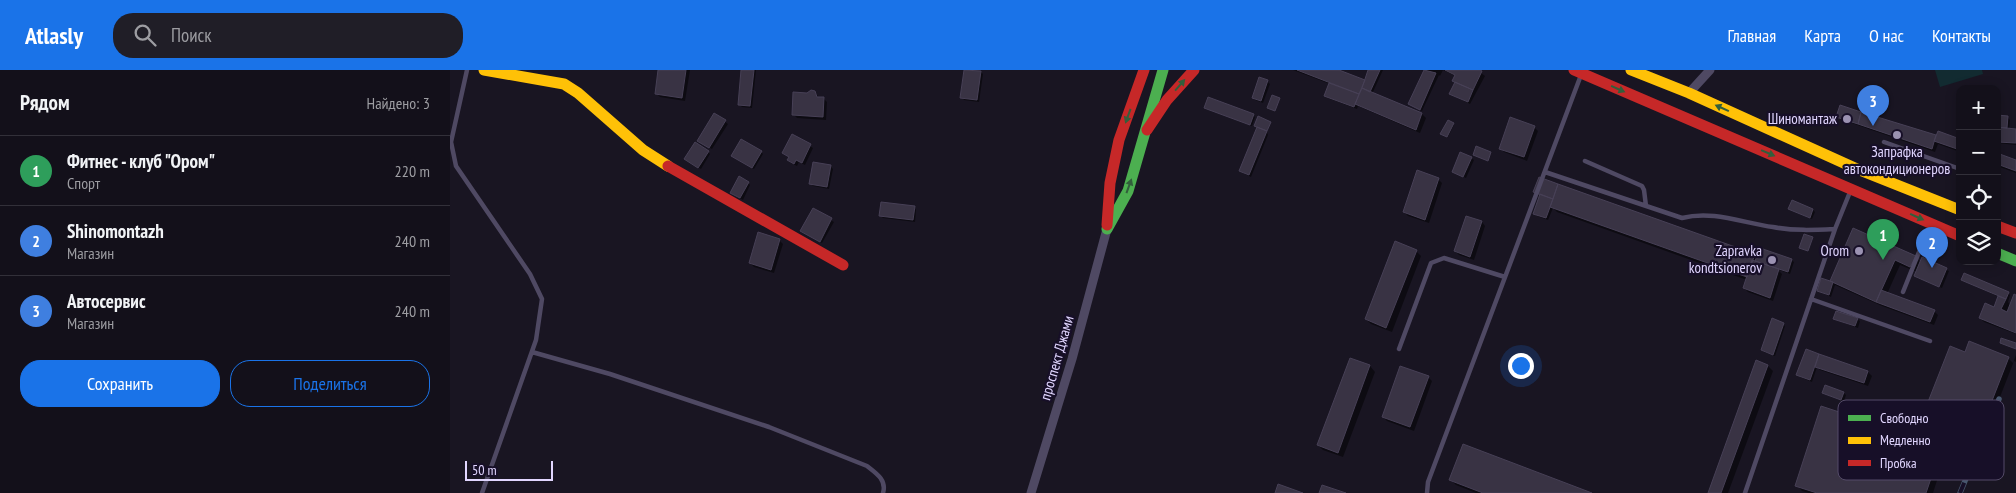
<!DOCTYPE html>
<html lang="ru">
<meta charset="utf-8">
<style>
body{margin:0;font-family:"PT Sans Narrow",sans-serif;background:#201e27;color:#f1f3f6}
.controls{position:absolute;right:15px;top:15px;display:grid;overflow:hidden;border-radius:10px;box-shadow:0 2px 12px #0003}
.controls button{width:45px;height:45px;display:grid;place-items:center;padding:0;border:0;border-bottom:1px solid #323039;background:#13101a;color:#f1f3f6;font:25px sans-serif}
.scale{position:absolute;left:15px;bottom:12px;width:88px;box-sizing:border-box;padding-left:5px;border:2px solid #e1d6ff;border-top:0;font-size:14px;line-height:18px;white-space:nowrap;color:#e1d6ff;-webkit-text-stroke:4px #170f28;paint-order:stroke}
.you{position:absolute;left:1070px;top:295px;width:18px;height:18px;margin:-12px;border:4px solid #fff;border-radius:50%;background:#1a73e8;box-shadow:0 0 0 8px #1a73e833}
.badge{display:grid;place-items:center;width:32px;height:32px;border-radius:50%;background:#1a73e8;color:#fff;font-size:16px;font-weight:700}
.pin{position:absolute;translate:-50% -41px;filter:drop-shadow(0 1px 2px #0008)}
.pin::after{content:'';position:absolute;top:26px;width:18px;height:15px;background:inherit;clip-path:polygon(0 0,100% 0,50% 100%)}
.list{margin:0;padding:0;list-style:none}
h2{display:flex;justify-content:space-between;align-items:center;height:65px;margin:0;padding:0 20px;font-size:21px}
h2 small{font-size:16px;font-weight:400;color:#9d9da2}
.list li{display:grid;grid-template-columns:32px 1fr auto;gap:15px;align-items:center;box-sizing:border-box;height:70px;padding:0 20px;border-top:1px solid #323039}
.list b{display:block;font-size:19px;white-space:nowrap}
.list p{margin:0;font-size:16px;white-space:nowrap;color:#9d9da2}
.list em{font-size:16px;font-style:normal;color:#9d9da2}
.actions{display:flex;gap:10px;padding:15px 20px}
.actions a{flex:1;padding:11px 0;border:1px solid #1a73e8;border-radius:20px;text-align:center;font-size:18px;color:#1a73e8}
.actions .main{background:#1a73e8;color:#fff}
.icon{flex:none;width:28px;height:28px;fill:none;stroke:currentColor;stroke-width:2;stroke-linecap:round;stroke-linejoin:round}
.map{position:relative;flex:none;width:1566px;height:423px;overflow:hidden}
header{display:flex;align-items:center;gap:30px;box-sizing:border-box;height:70px;padding:0 25px;background:#1a73e8;color:#fff}
header strong{font-size:24px}
nav{display:flex;gap:28px;margin-inline-start:auto;font-size:18px}
.search{width:350px;height:45px;background:#201e27;display:flex;align-items:center;gap:12px;box-sizing:border-box;padding:0 18px;border-radius:20px;color:#9d9da2;font-size:19px}
main{display:flex}
aside{flex:1;background:#13101a}
.map>svg:first-child{display:block}
.pitch{fill:#122b31}
.shadow{fill:#0007}
.building{fill:#393344;stroke:#474056}
.lines{fill:none;stroke-linecap:round;stroke-linejoin:round}
.lane{stroke:#4f4963;stroke-width:4.5}
.street{stroke:#4f4963;stroke-width:9}
.fast{stroke:#4caf50;stroke-width:11}
.slow{stroke:#ffc107;stroke-width:11}
.jam{stroke:#c62828;stroke-width:11}
.rail-casing{stroke:#47566d;stroke-width:5.5}
.rail{stroke:#170f28;stroke-width:4;stroke-dasharray:11;stroke-linecap:butt}
.oneway{fill:#325f3c}
.poi-dot{fill:#9b92b2;stroke:#170f28;stroke-width:2}
.labels{text-anchor:middle;stroke-width:4.5;stroke-linejoin:round;paint-order:stroke}
.poi-label{font-size:15px;fill:#e1d6ff;stroke:#170f28;text-anchor:end}
.street-label{font-size:15px;fill:#e1d6ff;stroke:#170f28}
.key{fill:#170f28;stroke:#544b68;stroke-width:1}
.key-label{font-size:14px;fill:#e1d6ff}
</style>
<header>
<strong>Atlasly</strong>
<div class="search"><svg class="icon" aria-label="search" viewBox="0 0 24 24"><circle cx="10" cy="10" r="6"/><path d="M15 15l6 6"/></svg>Поиск</div>
<nav><a>Главная</a><a>Карта</a><a>О нас</a><a>Контакты</a></nav>
</header>
<main>
<aside>
<h2>Рядом<small>Найдено: 3</small></h2>
<ul class="list">
<li><span class="badge" style="background:#2e9e5b">1</span><div><b>Фитнес - клуб &quot;Ором&quot;</b><p>Спорт</p></div><em>220 m</em></li>
<li><span class="badge" style="background:#3f7fe0">2</span><div><b>Shinomontazh</b><p>Магазин</p></div><em>240 m</em></li>
<li><span class="badge" style="background:#3f7fe0">3</span><div><b>Автосервис</b><p>Магазин</p></div><em>240 m</em></li>
</ul>
<div class="actions"><a class="main">Сохранить</a><a>Поделиться</a></div>
</aside>
<div class="map">
<svg width="1566" height="423" viewBox="0 0 1566 423">
<rect width="100%" height="100%" fill="#191522"/>
<path class="pitch" d="M1485 0H1532L1533 4 1490 17Z"/>
<path class="shadow" d="M209 0H240L235 31 210 27 206 23Z
M292 0H306L302 38 292 37 289 34Z
M515 0 531 2 533 4 529 32 514 30 512 27Z
M843 0H885L915 12 920 0H933L922 24 972 44 976 48 970 63 908 36 907 39 878 28 876 26 880 14Z
M975 0H993L990 6 989 5 972 41 960 34Z
M993 0H1027L1035 6 1020 34 1001 24 1006 13V6Z
M817 11 820 14 813 33 805 30 803 28Z
M365 22 369 28H373L377 32 376 50 347 48 343 44 357 24Z
M755 37 803 45 805 47 802 56Z
M1391 37 1487 67 1510 71V82L1488 74 1485 82 1390 49 1388 47Z
M264 44 278 54 262 79 251 73Z
M1547 47H1557L1560 50 1559 60H1566V75L1547 73Z
M999 51 1004 55 998 67 993 64Z
M820 53 817 62 818 65 801 107 793 103 790 101 808 57Z
M1084 57 1088 61 1077 91 1054 82 1050 78Z
M342 66 363 78 355 95 349 92 347 96 341 93 338 90 340 87 334 83Z
M258 82 260 84 251 99 238 91Z
M311 82 313 84 304 99 285 88Z
M1547 85 1566 92V103L1547 96Z
M1021 88 1024 90 1016 108 1003 102Z
M380 96 383 99 379 119 363 116 361 114Z
M988 109 992 113 979 153 958 146 954 142Z
M298 113 300 115 293 130 282 123Z
M1085 122 1304 185 1307 189 1341 190 1344 192 1340 204 1327 199 1332 204 1323 231 1298 222 1294 218 1297 210 1107 142 1103 138 1098 150 1087 146 1084 143 1091 125Z
M464 137 466 140 465 152 433 148 430 145Z
M1340 139 1363 140 1365 142 1362 149Z
M363 140 384 152 372 173 352 161Z
M1017 147 1032 152 1035 156 1024 190 1009 185 1005 181Z
M1404 159 1465 187 1471 193 1473 189 1499 201 1492 218 1468 208 1466 206 1467 202 1450 195 1437 224 1484 241 1488 245 1484 255 1432 236 1385 215 1381 227 1369 221 1372 210 1385 214 1381 211Z
M329 170 333 174 324 203 304 197 300 193Z
M966 181 971 186 942 262 921 254 916 249Z
M1513 210 1558 223 1560 225 1558 232 1560 235 1566 226V264L1534 252 1530 248 1545 238 1549 227Z
M1384 249H1407L1410 251 1408 258Z
M1333 254 1335 256 1325 286 1314 282 1312 280Z
M1357 281 1418 302 1422 306 1418 316 1370 300 1367 297 1362 312 1350 307 1348 305Z
M1515 283 1558 288 1563 293 1566 285V292L1564 291 1536 363 1483 342 1477 337Z
M900 289 920 296 925 302 893 387 873 380 868 375Z
M1318 296 1323 301 1278 423H1259Z
M978 307 982 311 964 361 937 351 933 347Z
M1374 323H1394L1396 325 1394 331Z
M1491 377 1496 382 1483 423H1359L1352 421 1347 415Z
M1001 410 1139 423H1026L1006 415Z"/>
<path class="building" d="M208 0H236L232 28 205 24Z
M291 0H304L300 36 288 35Z
M514 0 531 1 527 30 510 28Z
M847 0H889L915 10 909 24Z
M918 0H930L920 22 912 18Z
M974 0 986 3 970 40 958 34Z
M995 0H1030L1032 1 1023 20 1002 11 1005 5Z
M809 7 818 10 811 31 802 28Z
M1005 12 1023 20 1018 32 999 24Z
M879 13 909 24 904 37 874 26Z
M912 18 972 43 966 60 905 34Z
M361 20 365 21 367 27H374L373 47 342 45 343 22 357 23Z
M822 25 830 28 825 41 817 38Z
M758 27 804 44 800 55 754 38Z
M1390 35 1411 42 1408 54 1386 47Z
M1411 42 1486 65 1482 79 1408 54Z
M264 43 276 50 259 78 247 71Z
M1547 45 1558 46 1557 58 1547 57Z
M808 46 821 52 817 61 804 56Z
M1060 47 1085 56 1074 87 1049 79Z
M998 50 1004 53 997 67 990 64Z
M807 57 817 61 799 105 789 101Z
M1547 57 1566 59V73L1547 72Z
M1488 61 1510 69V80L1484 71Z
M342 64 361 74 352 93 346 90 344 94 337 90 339 87 332 83Z
M291 69 312 81 302 98 281 86Z
M245 72 259 81 248 98 234 89Z
M1026 76 1041 82 1038 91 1023 85Z
M1010 82 1022 87 1013 107 1002 102Z
M1547 83 1566 90V101L1547 94Z
M363 92 381 95 377 117 359 114Z
M967 100 989 108 975 150 953 142Z
M289 106 299 112 290 128 280 123Z
M1089 107 1108 114 1103 129 1083 122Z
M1108 114 1305 184 1297 207 1100 137Z
M1090 124 1103 129 1096 148 1083 144Z
M1342 130 1363 139 1360 148 1338 139Z
M431 132 465 136 463 150 429 146Z
M363 138 382 148 370 172 350 161Z
M1016 146 1032 151 1020 187 1004 181Z
M1403 158 1466 186 1460 197 1445 190 1426 232 1380 211Z
M308 162 330 169 321 200 299 193Z
M1354 164 1363 167 1358 181 1349 178Z
M945 171 967 180 936 258 915 249Z
M1310 178 1342 189 1338 202 1305 191Z
M1472 187 1497 198 1489 217 1464 206Z
M1302 190 1329 199 1320 228 1293 218Z
M1514 203 1559 222 1556 229 1511 210Z
M1371 208 1383 212 1379 225 1367 221Z
M1431 220 1485 240 1480 252 1426 232Z
M1564 224 1566 225V263L1529 248 1535 233 1544 237 1548 226 1556 229 1551 239 1557 242Z
M1386 241 1408 248 1405 256 1383 249Z
M1322 248 1334 253 1323 285 1311 280Z
M1551 268 1566 273V279L1550 273Z
M1519 271 1559 287 1531 359 1476 337 1500 276 1515 282Z
M1356 279 1369 284 1360 310 1346 305Z
M1369 284 1418 301 1414 313 1365 297Z
M900 288 920 295 888 383 867 375Z
M1306 290 1318 295 1271 423H1258Z
M950 296 979 306 960 357 932 347Z
M1375 315 1394 322 1391 330 1372 323Z
M1371 336 1492 376 1476 423H1367L1345 416Z
M1013 374 1142 423H1033L999 410Z
M828 414 853 423H825Z
M872 415 896 423H869Z"/>
<g class="lines">
<path class="lane" d="M17 0 1 72 6 96 80 204 92 229 86 270 32 423
M1434 72 1510 99
M1135 91 1192 116 1194 120 1196 136
M1095 102 1232 148C1263 140 1293 153 1323 157 1344 161 1364 160 1385 159
M1453 222 1471 177
M1361 229 1480 271
M949 279 981 193 994 188 1055 207
M82 282 160 304 319 357 417 396C426 403 437 410 433 423
M977 423 978 412 1131 5
M1295 423 1385 159 1400 122"/>
<path class="street" d="M1239 23 1260 0
M581 423 622 289 657 159"/>
<path class="fast" d="M657 159 678 121 713 0
M1547 183 1566 191"/>
<path class="slow" d="M34 0 114 14 128 23 193 80 218 96
M1181 0 1239 23 1407 99 1510 140"/>
<path class="jam" d="M1124 0 1510 166
M697 60 717 30 744 0
M218 96 393 195
M657 155 660 113 669 70 694 0
M1547 156 1566 163"/>
<defs>
<path id="rail" d="M1510 423 1549 329"/>
</defs>
<use href="#rail" class="rail-casing"/>
<use href="#rail" class="rail"/>
</g>
<defs><path id="oneway-solid" d="M-6-.8H1V-3.2L6.5 0L1 3.2V.8H-6Z" transform="scale(1.25)"/></defs>
<g class="oneway">
<use href="#oneway-solid" transform="translate(730 15) rotate(-49)"/>
<use href="#oneway-solid" transform="translate(1168 19) rotate(24)"/>
<use href="#oneway-solid" transform="translate(1272 38) rotate(-156)"/>
<use href="#oneway-solid" transform="translate(678 46) rotate(110)"/>
<use href="#oneway-solid" transform="translate(1318 83) rotate(23)"/>
<use href="#oneway-solid" transform="translate(679 116) rotate(-70)"/>
<use href="#oneway-solid" transform="translate(1467 147) rotate(24)"/>
</g>
<g class="poi-dot">
<circle cx="1397" cy="49" r="5"/>
<circle cx="1447" cy="65" r="5"/>
<circle cx="1409" cy="181" r="5"/>
<circle cx="1322" cy="190" r="5"/>
</g>
<g class="labels">
<g class="poi-label">
<text x="1387" y="54">Шиномантаж</text>
<text x="1447" y="87" text-anchor="middle">Запрафка<tspan x="1447" dy="17">автокондиционеров</tspan></text>
<text x="1312" y="186">Zapravka<tspan x="1312" dy="17">kondtsionerov</tspan></text>
<text x="1399" y="186">Orom</text>
</g>
<g class="street-label">
<text transform="translate(607 288) rotate(-74)" y="5">проспект Джами</text>
</g>
</g>
<rect x="1388" y="330" width="166" height="80" rx="8" class="key"/>
<rect x="1398" y="345" width="23" height="6" fill="#4caf50"/>
<rect x="1398" y="367" width="23" height="7" fill="#ffc107"/>
<rect x="1398" y="390" width="23" height="6" fill="#c62828"/>
<g class="key-label">
<text x="1430" y="353">Свободно</text>
<text x="1430" y="375">Медленно</text>
<text x="1430" y="398">Пробка</text>
</g>
</svg>
<div class="controls">
<button>+</button>
<button>−</button>
<button><svg class="icon" aria-label="locate" viewBox="0 0 24 24"><circle cx="12" cy="12" r="6"/><path d="M12 2v4M12 18v4M2 12h4M18 12h4"/></svg></button>
<button><svg class="icon" aria-label="layers" viewBox="0 0 24 24"><path d="M12 4l9 5-9 5-9-5zM3 14l9 5 9-5"/></svg></button>
</div>
<div class="scale">50 m</div>
<div class="you"></div>
<div class="pin badge" style="left:1433px;top:190px;background:#2e9e5b">1</div>
<div class="pin badge" style="left:1482px;top:198px;background:#3f7fe0">2</div>
<div class="pin badge" style="left:1423px;top:56px;background:#3f7fe0">3</div>
</div>
</main>
